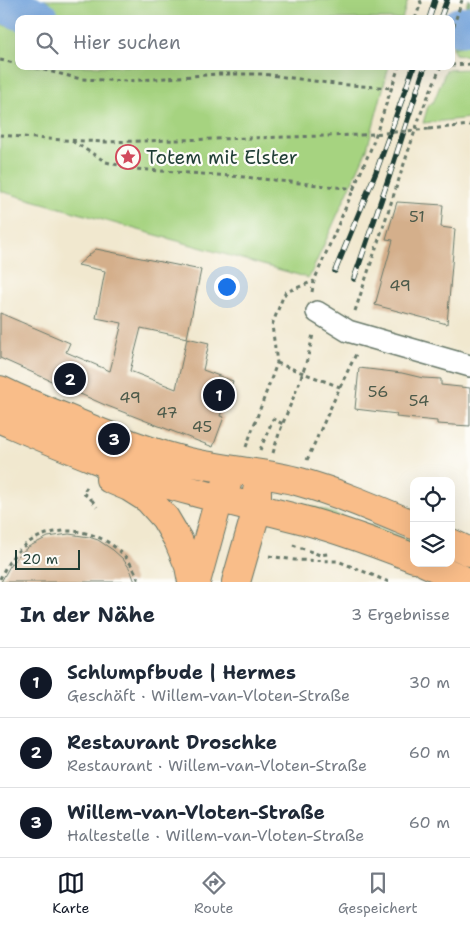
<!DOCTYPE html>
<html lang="de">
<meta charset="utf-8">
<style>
body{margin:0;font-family:"Shantell Sans",sans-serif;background:#f6f6f7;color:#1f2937}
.controls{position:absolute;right:15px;bottom:15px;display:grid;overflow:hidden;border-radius:10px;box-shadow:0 5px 20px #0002}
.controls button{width:45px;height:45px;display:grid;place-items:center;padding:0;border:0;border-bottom:1px solid #e0e1e3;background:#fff;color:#1f2937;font:25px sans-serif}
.scale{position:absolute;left:15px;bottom:12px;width:65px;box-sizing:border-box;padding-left:5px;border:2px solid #1f3d34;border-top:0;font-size:14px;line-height:18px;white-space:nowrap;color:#1f3d34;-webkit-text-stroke:4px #fdfcf7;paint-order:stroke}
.you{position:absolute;left:226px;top:286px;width:18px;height:18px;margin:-12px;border:4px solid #fff;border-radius:50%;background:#1a73e8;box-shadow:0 0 0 8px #1a73e833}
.badge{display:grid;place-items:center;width:32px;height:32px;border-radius:50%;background:#111827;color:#fff;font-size:16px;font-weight:700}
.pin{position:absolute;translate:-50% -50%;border:2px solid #fff;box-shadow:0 1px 5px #0006}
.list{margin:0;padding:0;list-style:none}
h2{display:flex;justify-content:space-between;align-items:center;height:65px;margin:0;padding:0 20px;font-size:21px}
h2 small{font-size:16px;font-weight:400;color:#747a83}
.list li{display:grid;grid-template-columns:32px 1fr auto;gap:15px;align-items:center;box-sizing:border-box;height:70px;padding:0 20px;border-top:1px solid #e0e1e3}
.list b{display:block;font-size:19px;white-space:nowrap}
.list p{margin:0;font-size:16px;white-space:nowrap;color:#747a83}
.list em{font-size:16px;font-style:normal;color:#747a83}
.icon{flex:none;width:28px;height:28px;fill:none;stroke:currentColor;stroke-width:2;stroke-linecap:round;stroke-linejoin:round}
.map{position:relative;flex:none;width:470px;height:582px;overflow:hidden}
.search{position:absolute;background:#fff;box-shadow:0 5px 20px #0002;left:15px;right:15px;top:15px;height:55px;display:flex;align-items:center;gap:12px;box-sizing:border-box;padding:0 18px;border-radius:10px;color:#747a83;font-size:19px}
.sheet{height:275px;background:#fff}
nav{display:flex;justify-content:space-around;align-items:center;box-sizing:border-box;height:70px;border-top:1px solid #e0e1e3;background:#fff;font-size:14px;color:#747a83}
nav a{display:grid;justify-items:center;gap:2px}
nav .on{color:#111827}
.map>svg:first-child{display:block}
.built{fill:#f7d0ca}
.green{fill:#a6d380;stroke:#62885a}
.forest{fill:#84b56e;stroke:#527951}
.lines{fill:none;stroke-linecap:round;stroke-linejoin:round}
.river{stroke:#72a3dc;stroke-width:39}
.building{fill:#d4af8b;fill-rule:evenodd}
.minor-casing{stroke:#68796a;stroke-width:24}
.major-casing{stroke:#68796a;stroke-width:30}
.path{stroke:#68796a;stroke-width:3;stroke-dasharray:4 4;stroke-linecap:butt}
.minor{stroke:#fff;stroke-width:21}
.major{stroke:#f9bd89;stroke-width:28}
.rail-casing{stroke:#1f3d34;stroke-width:5.5}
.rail{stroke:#fdfcf7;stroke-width:4;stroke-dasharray:11;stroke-linecap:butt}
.path-bridge{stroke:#68796a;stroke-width:3;stroke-dasharray:4 4;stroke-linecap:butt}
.labels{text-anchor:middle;stroke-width:4.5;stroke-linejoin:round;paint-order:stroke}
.number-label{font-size:16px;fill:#4c5a4a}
.poi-label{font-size:19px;fill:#1f3d34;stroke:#fdfcf7;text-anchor:start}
</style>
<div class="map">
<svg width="470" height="582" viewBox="0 0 470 582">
<rect width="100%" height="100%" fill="#fdfcf7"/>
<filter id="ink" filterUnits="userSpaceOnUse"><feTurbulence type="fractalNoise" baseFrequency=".02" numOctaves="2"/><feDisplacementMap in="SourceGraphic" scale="10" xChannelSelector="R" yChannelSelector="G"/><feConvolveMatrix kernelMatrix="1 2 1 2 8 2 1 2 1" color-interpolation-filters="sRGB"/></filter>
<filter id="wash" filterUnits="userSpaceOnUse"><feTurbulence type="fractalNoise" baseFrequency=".0096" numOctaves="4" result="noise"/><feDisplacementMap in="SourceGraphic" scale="20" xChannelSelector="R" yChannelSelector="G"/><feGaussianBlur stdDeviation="1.12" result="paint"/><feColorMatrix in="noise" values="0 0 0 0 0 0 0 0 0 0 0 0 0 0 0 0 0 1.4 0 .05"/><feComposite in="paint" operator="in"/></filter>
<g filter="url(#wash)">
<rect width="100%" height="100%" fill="#f1e8cf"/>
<path class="built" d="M10 0H37L34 9Z"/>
<path class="green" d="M38 0H408L402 19H33Z
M468 0H470V56L455 54 452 48Z
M0 24 19 30V66H389L367 149 309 278 0 191Z
M470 69V118L423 123 428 106 434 101 446 70Z
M301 503C339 515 377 527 414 542V548L299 511Z"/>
<path class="forest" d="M468 0H470V44L452 48Z"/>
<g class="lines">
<path class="river" d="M0 2 40 19
M459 27 470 25"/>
</g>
<g id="blocks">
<path class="building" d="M397 202 443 205 441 227 455 229 447 324 375 305 393 240 386 239Z
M96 249 201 270 187 338 209 343 203 370 233 381 220 416 224 417 213 447 105 405 0 358V313L70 343 66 352 110 371 122 323 96 318 105 271 78 265ZM141 328 187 338 176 389 130 371Z
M359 368 402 373 423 378 441 379V385L470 388V426L437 424V421L396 417 397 414 355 409Z
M69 534 89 537 98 540 113 550 123 559 130 569 135 582H1L11 564 20 554 28 547 48 537Z"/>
</g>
</g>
<g filter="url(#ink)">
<use href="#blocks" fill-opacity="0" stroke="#68796a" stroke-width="1"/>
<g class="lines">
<defs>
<path id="minor" d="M317 312 348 331 470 366"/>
<path id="major" d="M0 390C20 400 42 409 63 417 100 433 138 448 177 459 217 470 260 471 300 482 339 493 376 509 414 525
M0 419C56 443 115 469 173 486 211 497 249 506 288 516 330 526 373 542 414 558
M110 479 129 487 148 499 165 518 178 540 189 566 192 582
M451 543 470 552
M426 563 468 582
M196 582 219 499 227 484
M236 582 257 509V491"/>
</defs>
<use href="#minor" class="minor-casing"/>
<use href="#major" class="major-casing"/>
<path class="path" d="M415 19 421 3 420 0
M451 34 462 0
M0 60 19 64
M451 65 470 64
M28 66 81 79 128 81 218 74H263L335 84 391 88
M429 129 470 125
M0 135 46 139 104 142 361 135
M72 141 106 162 134 169 244 177 355 189
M312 292 314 281 372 146 399 66
M355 311 421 113 441 66
M277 363 340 387
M246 447 277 363 272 325 283 297 286 292 314 281
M260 450 273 419 283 424
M273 453C276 443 279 433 283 423 295 393 308 365 313 333
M307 460 340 387 356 354
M87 487 83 493 92 500
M92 500 97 507
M293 545 320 555 328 554
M269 556 295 560 338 561 389 582
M0 579C6 564 16 550 31 541 71 517 126 538 139 582"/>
<use href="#minor" class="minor"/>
<use href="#major" class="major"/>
<defs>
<path id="rail" d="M429 19 435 0
M440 19 447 0
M335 271 376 172 414 66
M354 279 389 177 425 66"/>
</defs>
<use href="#rail" class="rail-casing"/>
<use href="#rail" class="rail"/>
<path class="path-bridge" d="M361 135 429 129"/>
</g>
</g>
<defs>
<symbol id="sight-ring" viewBox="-11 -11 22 22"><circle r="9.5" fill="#fdfcf7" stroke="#d1495b" stroke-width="1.5"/><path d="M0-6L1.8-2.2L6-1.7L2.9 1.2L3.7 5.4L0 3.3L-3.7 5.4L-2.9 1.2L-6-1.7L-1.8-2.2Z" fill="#d1495b"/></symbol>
</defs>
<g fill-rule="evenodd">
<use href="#sight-ring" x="114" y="143" width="28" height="28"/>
</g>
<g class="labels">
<g class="number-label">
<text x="417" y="222">51</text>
<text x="400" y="291">49</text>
<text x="378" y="397">56</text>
<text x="130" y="403">49</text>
<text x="419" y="406">54</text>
<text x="167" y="418">47</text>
<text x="202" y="432">45</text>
</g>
<g class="poi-label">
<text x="146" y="164">Totem mit Elster</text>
</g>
</g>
</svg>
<div class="controls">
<button><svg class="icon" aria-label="locate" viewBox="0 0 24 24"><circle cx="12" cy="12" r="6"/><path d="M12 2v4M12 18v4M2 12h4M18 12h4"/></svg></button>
<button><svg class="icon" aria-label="layers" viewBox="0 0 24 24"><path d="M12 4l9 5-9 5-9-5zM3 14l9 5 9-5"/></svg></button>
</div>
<div class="scale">20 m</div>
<div class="you"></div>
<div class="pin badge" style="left:219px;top:395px">1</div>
<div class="pin badge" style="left:70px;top:379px">2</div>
<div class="pin badge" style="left:114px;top:439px">3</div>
<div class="search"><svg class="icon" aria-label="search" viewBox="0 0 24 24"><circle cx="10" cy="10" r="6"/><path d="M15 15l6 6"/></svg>Hier suchen</div>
</div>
<section class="sheet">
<h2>In der Nähe<small>3 Ergebnisse</small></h2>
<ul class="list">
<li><span class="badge">1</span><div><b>Schlumpfbude | Hermes</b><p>Geschäft · Willem-van-Vloten-Straße</p></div><em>30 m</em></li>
<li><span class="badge">2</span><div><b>Restaurant Droschke</b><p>Restaurant · Willem-van-Vloten-Straße</p></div><em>60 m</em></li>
<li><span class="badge">3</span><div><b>Willem-van-Vloten-Straße</b><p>Haltestelle · Willem-van-Vloten-Straße</p></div><em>60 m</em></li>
</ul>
</section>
<nav>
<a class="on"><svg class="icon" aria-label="map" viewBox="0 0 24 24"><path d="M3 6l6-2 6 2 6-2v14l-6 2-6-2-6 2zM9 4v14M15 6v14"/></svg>Karte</a>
<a><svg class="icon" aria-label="directions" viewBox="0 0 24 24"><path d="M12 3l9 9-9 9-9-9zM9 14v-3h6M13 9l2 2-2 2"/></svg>Route</a>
<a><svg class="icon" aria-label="saved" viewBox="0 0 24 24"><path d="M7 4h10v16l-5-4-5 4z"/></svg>Gespeichert</a>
</nav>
